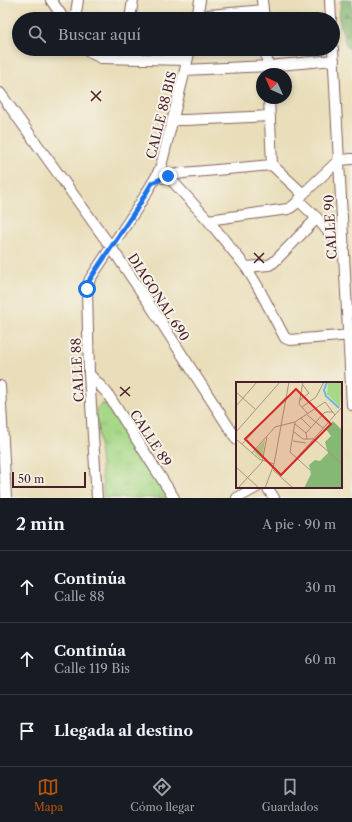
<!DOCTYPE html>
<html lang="es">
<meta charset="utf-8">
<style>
body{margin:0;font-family:"Libre Caslon Text",serif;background:#20242c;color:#f1f3f6}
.compass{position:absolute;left:256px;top:68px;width:36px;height:36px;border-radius:50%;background:#171b24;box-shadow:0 2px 6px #0003;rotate:315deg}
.scale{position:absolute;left:12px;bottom:10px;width:74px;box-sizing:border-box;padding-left:4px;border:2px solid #4a1f2b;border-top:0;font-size:11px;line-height:14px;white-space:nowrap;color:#4a1f2b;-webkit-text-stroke:3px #f7f3e8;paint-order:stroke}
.stop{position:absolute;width:12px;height:12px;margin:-9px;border:3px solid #1a73e8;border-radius:50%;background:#fff}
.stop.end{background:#1a73e8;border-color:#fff;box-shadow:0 1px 4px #0008}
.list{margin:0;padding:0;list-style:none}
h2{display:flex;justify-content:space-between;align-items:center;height:52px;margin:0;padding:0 16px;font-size:17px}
h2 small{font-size:13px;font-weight:400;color:#9ea1a6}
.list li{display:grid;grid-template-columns:26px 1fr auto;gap:12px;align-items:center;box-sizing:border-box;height:72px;padding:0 16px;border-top:1px solid #363941}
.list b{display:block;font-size:15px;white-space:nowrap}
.list p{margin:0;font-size:13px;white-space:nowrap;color:#9ea1a6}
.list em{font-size:13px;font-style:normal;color:#9ea1a6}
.icon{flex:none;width:22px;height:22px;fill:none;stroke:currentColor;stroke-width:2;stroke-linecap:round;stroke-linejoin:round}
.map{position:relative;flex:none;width:352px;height:498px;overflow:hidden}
.search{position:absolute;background:#171b24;box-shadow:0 2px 6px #0003;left:12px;right:12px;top:12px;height:44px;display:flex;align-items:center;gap:10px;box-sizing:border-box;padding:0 14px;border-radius:22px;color:#9ea1a6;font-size:15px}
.sheet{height:268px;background:#171b24}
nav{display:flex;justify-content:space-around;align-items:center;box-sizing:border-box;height:56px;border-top:1px solid #363941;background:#171b24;font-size:11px;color:#9ea1a6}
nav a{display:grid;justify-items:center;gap:2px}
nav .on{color:#b45309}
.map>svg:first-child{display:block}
.grass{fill:url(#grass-tufts);stroke:#787c59}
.forest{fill:url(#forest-firs);stroke:#676c50}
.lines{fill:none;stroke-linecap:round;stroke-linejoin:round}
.minor-casing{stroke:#82625d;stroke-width:12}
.minor{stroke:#fff;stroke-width:10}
.route{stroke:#1a73e8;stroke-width:5}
.ticks{fill:none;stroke:#4a1f2b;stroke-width:1.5}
.labels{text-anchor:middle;stroke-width:4;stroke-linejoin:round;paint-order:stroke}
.street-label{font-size:13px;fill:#4a1f2b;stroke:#f7f3e8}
.inset-river{fill:none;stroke:#64bbe1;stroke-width:2}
.inset-road{fill:none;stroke:#a99280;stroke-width:1}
.view{fill:#d62828;fill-opacity:0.15;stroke:#d62828;stroke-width:2}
.inset-edge{fill:none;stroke:#4a1f2b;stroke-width:2}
</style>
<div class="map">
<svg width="352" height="498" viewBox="0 0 352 498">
<defs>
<pattern id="grass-tufts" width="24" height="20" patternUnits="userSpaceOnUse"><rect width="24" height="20" fill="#a6d887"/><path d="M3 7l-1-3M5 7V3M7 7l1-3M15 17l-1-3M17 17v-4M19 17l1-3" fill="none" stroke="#90b975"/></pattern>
<pattern id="forest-firs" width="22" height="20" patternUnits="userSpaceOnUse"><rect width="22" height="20" fill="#84b874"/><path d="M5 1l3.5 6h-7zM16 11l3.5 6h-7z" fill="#6e955f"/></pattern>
</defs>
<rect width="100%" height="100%" fill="#f7f3e8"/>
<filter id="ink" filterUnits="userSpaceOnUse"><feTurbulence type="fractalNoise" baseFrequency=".025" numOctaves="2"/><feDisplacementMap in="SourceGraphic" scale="8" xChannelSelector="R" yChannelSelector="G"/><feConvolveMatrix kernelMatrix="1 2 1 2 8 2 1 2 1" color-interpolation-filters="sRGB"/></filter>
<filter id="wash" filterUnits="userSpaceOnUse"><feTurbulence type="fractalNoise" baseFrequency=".012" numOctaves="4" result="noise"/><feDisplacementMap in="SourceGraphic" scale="16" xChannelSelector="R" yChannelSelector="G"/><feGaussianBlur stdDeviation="0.9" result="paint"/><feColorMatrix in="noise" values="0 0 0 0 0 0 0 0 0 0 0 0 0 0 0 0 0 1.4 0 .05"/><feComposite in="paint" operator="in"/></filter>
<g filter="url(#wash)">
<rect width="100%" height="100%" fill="#e9deb9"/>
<path class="grass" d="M102 404H108L169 498H104L96 410Z"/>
<path class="forest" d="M341 0H352V52L346 46 339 19Z"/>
</g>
<g filter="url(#ink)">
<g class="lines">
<defs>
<path id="minor" d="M51 0 64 19
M262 0 264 19
M330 0 331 19
M197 16 263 10
M75 19 78 0
M130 19 133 0
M197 19 200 0
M87 49 91 53 101 58 187 60
M266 49 268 74
M333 49 352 405
M185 70 268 66 334 60
M0 93 111 247 150 305 237 440
M269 98 272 165 303 194
M173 120H186L270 116
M161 166 165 173 208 220 246 267 258 287 285 338 290 340 352 335
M163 178 168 176 183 173 272 165
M299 201 317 218 335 240 344 246
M208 220 288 209C295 206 299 201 303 194L339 160 352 159
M246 267 269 265 274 262 317 218
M89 374 107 393 174 498
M0 386 6 498
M267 487 274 498
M97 498 89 374 87 289 90 279 136 210 156 177 161 166 185 70 190 49
M237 498 257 487"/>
</defs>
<use href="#minor" class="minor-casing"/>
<use href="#minor" class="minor"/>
</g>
</g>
<g class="lines" filter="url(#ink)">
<path class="route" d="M87 289 90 279 136 210 152 183 168 176"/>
</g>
<path class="ticks" d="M91 91 101 101M91 101 101 91M254 253 264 263M254 263 264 253M120 387 130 396M120 396 130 387"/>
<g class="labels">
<g class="street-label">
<text transform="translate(161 115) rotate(-76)" y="5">CALLE 88 BIS</text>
<text transform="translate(330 227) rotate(-93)" y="5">CALLE 90</text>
<text transform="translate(159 297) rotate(57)" y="5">DIAGONAL 690</text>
<text transform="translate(77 370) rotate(-93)" y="5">CALLE 88</text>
<text transform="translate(151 438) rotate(57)" y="5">CALLE 89</text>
</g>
</g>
<g transform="translate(236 382)">
<rect width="106" height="106" fill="#e9deb9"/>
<path d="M29 58 26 76H23L18 70Z" fill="#a6d887"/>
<path d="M97 39 106 48V106H68L75 92 73 83 79 78 84 79 92 71 89 60 95 54 90 47Z" fill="#84b874"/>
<path d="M92 0H106L104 25 91 12Z" fill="#a6d887"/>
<path class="inset-river" d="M91 0 88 8 90 14 103 26"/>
<path class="inset-road" d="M67 0 63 22 72 32M0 10 19 27M64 18 73 11 66 2M0 24 21 0M66 25 80 15 88 0M71 33 87 46M65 36 75 46M59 40 54 70 74 88M59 42 70 51M0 50 44 0M58 50 67 57H78L106 82M0 57 23 77 38 82M71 57 70 51 89 30H97M57 59 70 61M6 62 51 14M16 71 39 45 59 40 89 20 99 33M0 85 23 106M37 88 57 106M44 95 106 25M2 106 26 80 31 55M29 106 38 82 53 0"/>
<path class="view" d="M60 7 95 42 45 93 9 57Z"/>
<rect width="106" height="106" class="inset-edge"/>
</g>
</svg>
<svg class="compass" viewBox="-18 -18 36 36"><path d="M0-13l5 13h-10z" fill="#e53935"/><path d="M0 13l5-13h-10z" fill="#9ea1a6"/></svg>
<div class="scale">50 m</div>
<div class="stop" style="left:87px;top:289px"></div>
<div class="stop end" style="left:168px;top:176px"></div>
<div class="search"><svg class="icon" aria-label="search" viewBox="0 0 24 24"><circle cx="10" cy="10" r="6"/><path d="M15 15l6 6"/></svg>Buscar aquí</div>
</div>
<section class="sheet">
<h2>2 min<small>A pie · 90 m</small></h2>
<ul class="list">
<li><svg class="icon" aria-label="ahead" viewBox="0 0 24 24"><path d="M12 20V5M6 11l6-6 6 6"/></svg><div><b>Continúa</b><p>Calle 88</p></div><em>30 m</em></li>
<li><svg class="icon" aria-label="ahead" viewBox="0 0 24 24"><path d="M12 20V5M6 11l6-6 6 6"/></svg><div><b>Continúa</b><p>Calle 119 Bis</p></div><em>60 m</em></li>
<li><svg class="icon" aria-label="arrive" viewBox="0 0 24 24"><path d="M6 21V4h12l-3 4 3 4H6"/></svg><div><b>Llegada al destino</b></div></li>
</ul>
</section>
<nav>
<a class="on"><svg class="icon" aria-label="map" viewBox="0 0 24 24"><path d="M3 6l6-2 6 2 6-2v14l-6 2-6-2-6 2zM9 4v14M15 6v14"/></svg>Mapa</a>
<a><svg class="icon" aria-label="directions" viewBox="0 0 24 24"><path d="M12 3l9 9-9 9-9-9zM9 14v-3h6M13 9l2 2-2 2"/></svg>Cómo llegar</a>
<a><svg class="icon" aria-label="saved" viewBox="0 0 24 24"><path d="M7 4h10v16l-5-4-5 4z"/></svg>Guardados</a>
</nav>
